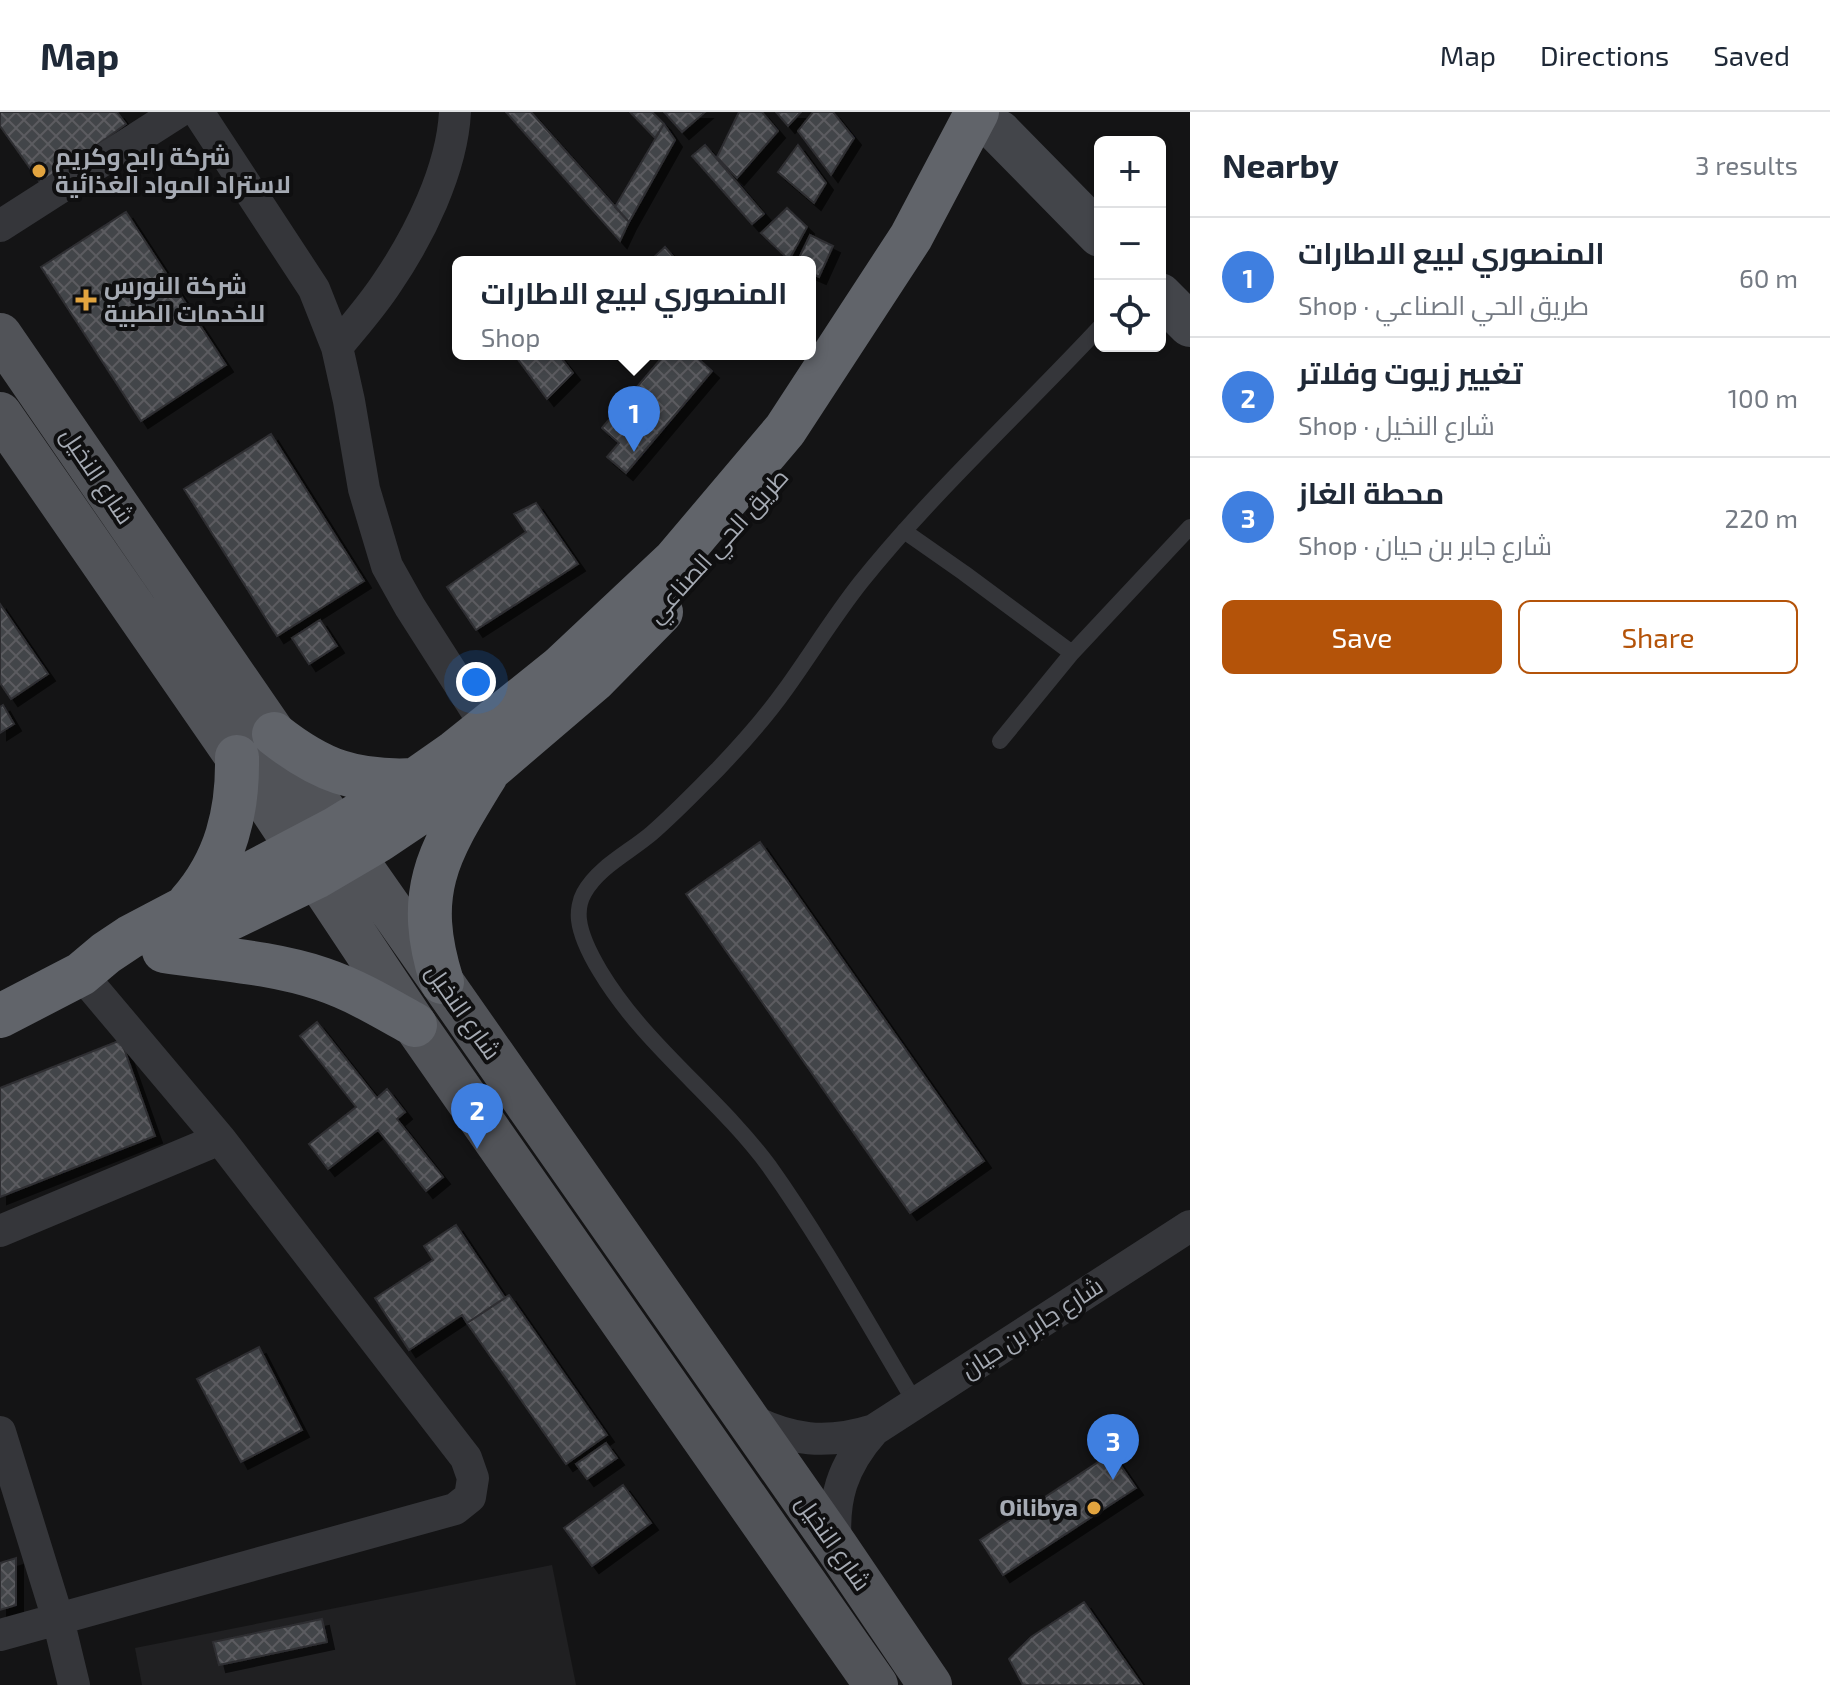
<!DOCTYPE html>
<meta charset="utf-8">
<style>
body{margin:0;font-family:"Exo 2",Cairo,sans-serif;background:#f2f2f3;color:#1f2937}
.controls{position:absolute;right:24px;top:24px;display:grid;overflow:hidden;border-radius:12px;box-shadow:0 2px 6px #0004}
.controls button{width:72px;height:72px;display:grid;place-items:center;padding:0;border:0;border-bottom:2px solid #e0e1e3;background:#fff;color:#1f2937;font:40px sans-serif}
.you{position:absolute;left:476px;top:570px;width:28px;height:28px;margin:-20px;border:6px solid #fff;border-radius:50%;background:#1a73e8;box-shadow:0 0 0 12px #1a73e833}
.badge{display:grid;place-items:center;width:52px;height:52px;border-radius:50%;background:#b45309;color:#fff;font-size:26px;font-weight:700}
.pin{position:absolute;translate:-50% -66px;filter:drop-shadow(0 2px 4px #0008)}
.pin::after{content:'';position:absolute;top:42px;width:28px;height:24px;background:inherit;clip-path:polygon(0 0,100% 0,50% 100%)}
.popup{position:absolute;left:452px;top:144px;width:364px;height:104px;box-sizing:border-box;display:grid;place-content:center;border-radius:12px;background:#fff;filter:drop-shadow(0 2px 6px #0005);font-size:26px;white-space:nowrap;color:#747a83}
.popup b{font-size:30px;color:#1f2937}
.popup::after{content:'';position:absolute;left:50%;top:100%;margin-left:-16px;border:16px solid transparent;border-top-color:#fff}
.list{margin:0;padding:0;list-style:none}
h2{display:flex;justify-content:space-between;align-items:center;height:104px;margin:0;padding:0 32px;font-size:34px}
h2 small{font-size:26px;font-weight:400;color:#747a83}
.list li{display:grid;grid-template-columns:52px 1fr auto;gap:24px;align-items:center;box-sizing:border-box;height:120px;padding:0 32px;border-top:2px solid #e0e1e3}
.list b{display:block;font-size:30px;white-space:nowrap}
.list p{margin:0;font-size:26px;white-space:nowrap;color:#747a83}
.list em{font-size:26px;font-style:normal;color:#747a83}
.actions{display:flex;gap:16px;padding:24px 32px}
.actions a{flex:1;padding:18px 0;border:2px solid #b45309;border-radius:12px;text-align:center;font-size:28px;color:#b45309}
.actions .main{background:#b45309;color:#fff}
.icon{flex:none;width:44px;height:44px;fill:none;stroke:currentColor;stroke-width:2;stroke-linecap:round;stroke-linejoin:round}
.map{position:relative;flex:none;width:1190px;height:1573px;overflow:hidden}
header{display:flex;align-items:center;gap:48px;box-sizing:border-box;height:112px;padding:0 40px;background:#fff;border-bottom:2px solid #e0e1e3}
header strong{font-size:38px}
nav{display:flex;gap:44px;margin-inline-start:auto;font-size:28px}
main{display:flex}
aside{flex:1;background:#fff}
.map>svg:first-child{display:block}
.built{fill:#202022}
.building{fill:url(#building-cross-hatch);stroke:#2e2e31;stroke-width:2;filter:url(#shadow)}
.lines{fill:none;stroke-linecap:round;stroke-linejoin:round}
.lane{stroke:#35363a;stroke-width:16}
.street{stroke:#35363a;stroke-width:32}
.secondary{stroke:#43454a;stroke-width:44}
.primary{stroke:#515358;stroke-width:44}
.highway{stroke:#61646a;stroke-width:44}
.poi-dot{fill:#e2a43f;stroke:#0f0f10;stroke-width:3}
.labels{text-anchor:middle;stroke-width:8;stroke-linejoin:round;paint-order:stroke}
.poi-label{font-size:24px;font-weight:bold;fill:#a6abb4;stroke:#0f0f10;text-anchor:start}
.street-label{font-size:24px;fill:#a6abb4;stroke:#0f0f10}
</style>
<header>
<strong>Map</strong>
<nav><a>Map</a><a>Directions</a><a>Saved</a></nav>
</header>
<main>
<div class="map">
<svg width="1190" height="1573" viewBox="0 0 1190 1573">
<defs>
<pattern id="building-cross-hatch" width="8" height="8" patternUnits="userSpaceOnUse" patternTransform="scale(2)"><rect width="8" height="8" fill="#434448"/><path d="M0 0l8 8M0 8l8-8" fill="none" stroke="#5b5c60"/></pattern>
<filter id="shadow"><feDropShadow dx="7" dy="7" stdDeviation="0" flood-color="#0009"/></filter>
</defs>
<rect width="100%" height="100%" fill="#141415"/>
<path class="built" d="M552 1453 576 1573H142L135 1536Z"/>
<path class="building" d="M0 0H117L126 12 42 73 0 14Z
M506 0H531L629 110 620 129Z
M630 0H652L664 12 655 26Z
M664 0H705L682 20Z
M739 0H762L778 19 737 66 717 45Z
M776 0H801L788 14Z
M813 0H833L854 26 831 63 798 19Z
M664 12 675 28 629 110 615 95Z
M705 33 764 102 752 112 692 44Z
M798 33 826 71 814 91 778 60Z
M787 96 807 115 789 148 761 121Z
M126 100 226 253 141 309 41 155Z
M810 123 833 134 819 165 810 161V150H797Z
M665 135 678 150H649Z
M521 242H558L573 261 547 287 517 246Z
M665 242H693L712 259 626 361 607 345 619 331 602 316Z
M271 322 364 469 277 524 184 377Z
M536 391 578 452 476 518 447 475 526 420 514 402Z
M0 492 48 562 11 587 0 571Z
M320 508 337 534 309 552 292 526Z
M3 593 14 612 0 621V595Z
M760 730 984 1049 910 1101 686 782Z
M317 910 377 986 387 977 405 1000 397 1007 443 1065 426 1079 378 1018 328 1057 309 1032 356 995 300 924Z
M121 928 155 1024 0 1085V976Z
M456 1113 505 1186 467 1211 462 1203 409 1238 375 1186 433 1148 424 1134Z
M509 1183 607 1323 566 1352 467 1211Z
M259 1235 302 1318 241 1350 197 1267Z
M606 1331 617 1346 587 1367 576 1352Z
M1112 1341 1136 1376 1003 1463 980 1428Z
M623 1373 651 1411 592 1454 564 1416Z
M16 1446V1493L0 1498V1451Z
M1084 1490 1142 1573H1023L1009 1547 1031 1525Z
M322 1507 327 1530 219 1553 213 1530Z"/>
<g class="lines">
<path class="lane" d="M904 419 964 461 1072 541
M1000 629 1072 541 1190 415
M916 1292C868 1212 823 1130 769 1054 718 985 645 934 600 859 591 844 581 825 579 808 578 799 580 788 584 781 598 755 630 740 652 721 675 701 696 679 717 658 741 633 765 606 785 578 811 542 834 504 861 470 934 379 1021 300 1100 215"/>
<path class="street" d="M198 0 314 177 337 235 349 289 364 377 387 454 410 495 486 614
M0 114 178 0
M337 235C354 214 372 194 387 171 419 124 452 58 455 0
M0 1119 220 1027
M747 1306C791 1329 826 1333 874 1318
M0 1320 58 1507 74 1573
M836 1434C832 1387 842 1354 874 1318L1190 1114
M0 1523 455 1397 470 1385 473 1366 466 1346 220 1027 81 862"/>
<path class="secondary" d="M999 20 1100 123
M1160 183 1190 213"/>
<path class="primary" d="M0 223 274 622 353 743 836 1434 930 1573
M0 302 237 645 415 913 876 1573"/>
<path class="highway" d="M274 622C321 659 355 671 415 668
M189 791C226 749 238 700 237 645
M192 825 316 765 379 728 446 683 491 656 594 568 661 500
M164 839C217 847 271 850 322 867 355 878 385 896 415 913
M442 870C413 778 439 740 486 663
M0 904 81 862 106 841 130 825 335 717 415 668 455 640 560 556 675 448 785 318 911 125 977 0"/>
</g>
<g class="poi-dot">
<circle cx="39" cy="59" r="8"/>
<path d="M82 176h8v8h8v8h-8v8h-8v-8h-8v-8h8z"/>
<circle cx="1094" cy="1396" r="8"/>
</g>
<g class="labels">
<g class="poi-label">
<text x="55" y="53">شركة رابح وكريم<tspan x="55" dy="28">لاستراد المواد الغذائية</tspan></text>
<text x="104" y="182">شركة النورس<tspan x="104" dy="28">للخدمات الطبية</tspan></text>
<text x="1078" y="1404" text-anchor="end">Oilibya</text>
</g>
<g class="street-label">
<text transform="translate(97 364) rotate(56)" y="8">شارع النخيل</text>
<text transform="translate(718 434) rotate(-48)" y="8">طريق الحي الصناعي</text>
<text transform="translate(463 900) rotate(55)" y="8">شارع النخيل</text>
<text transform="translate(1032 1216) rotate(-33)" y="8">شارع جابر بن حيان</text>
<text transform="translate(833 1431) rotate(55)" y="8">شارع النخيل</text>
</g>
</g>
</svg>
<div class="controls">
<button>+</button>
<button>−</button>
<button><svg class="icon" aria-label="locate" viewBox="0 0 24 24"><circle cx="12" cy="12" r="6"/><path d="M12 2v4M12 18v4M2 12h4M18 12h4"/></svg></button>
</div>
<div class="you"></div>
<div class="pin badge" style="left:634px;top:340px;background:#3f7fe0">1</div>
<div class="popup"><b>المنصوري لبيع الاطارات</b>Shop</div>
<div class="pin badge" style="left:477px;top:1037px;background:#3f7fe0">2</div>
<div class="pin badge" style="left:1113px;top:1368px;background:#3f7fe0">3</div>
</div>
<aside>
<h2>Nearby<small>3 results</small></h2>
<ul class="list">
<li><span class="badge" style="background:#3f7fe0">1</span><div><b>المنصوري لبيع الاطارات</b><p>Shop · طريق الحي الصناعي</p></div><em>60 m</em></li>
<li><span class="badge" style="background:#3f7fe0">2</span><div><b>تغيير زيوت وفلاتر</b><p>Shop · شارع النخيل</p></div><em>100 m</em></li>
<li><span class="badge" style="background:#3f7fe0">3</span><div><b>محطة الغاز</b><p>Shop · شارع جابر بن حيان</p></div><em>220 m</em></li>
</ul>
<div class="actions"><a class="main">Save</a><a>Share</a></div>
</aside>
</main>
